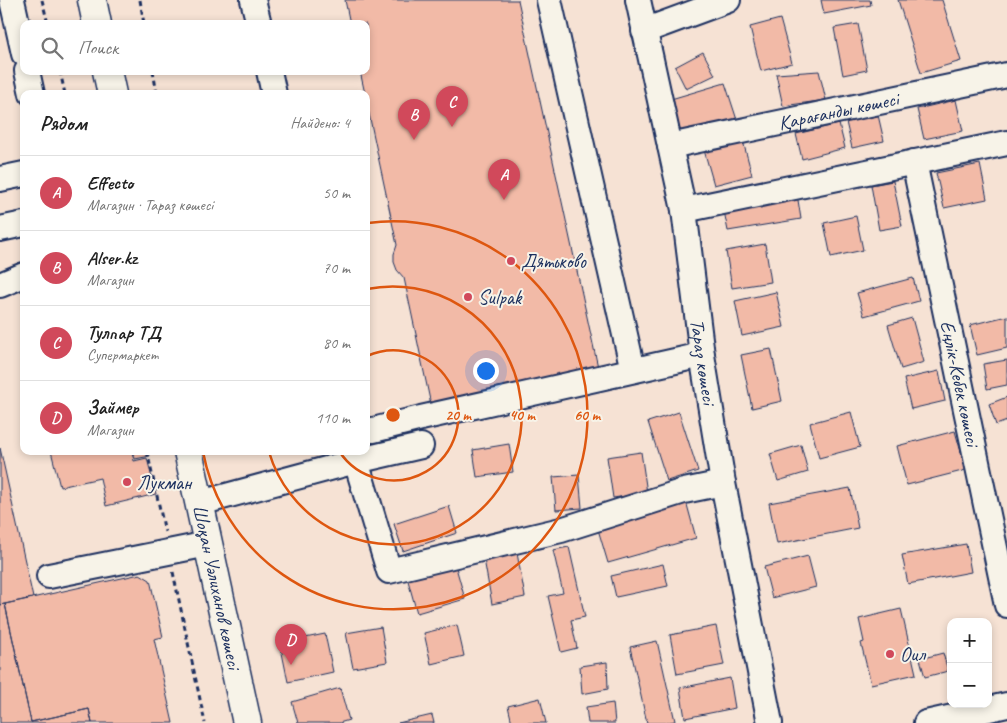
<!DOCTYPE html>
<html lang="ru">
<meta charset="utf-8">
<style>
body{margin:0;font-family:Caveat,sans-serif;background:#f2f2f2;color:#222}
.controls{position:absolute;right:15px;bottom:15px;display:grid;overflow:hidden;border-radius:10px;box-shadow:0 2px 8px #0003}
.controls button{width:45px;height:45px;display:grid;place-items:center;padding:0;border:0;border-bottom:1px solid #e0e0e0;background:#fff;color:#222;font:25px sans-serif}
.you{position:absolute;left:485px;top:370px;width:18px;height:18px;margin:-12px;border:4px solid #fff;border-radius:50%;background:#1a73e8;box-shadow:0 0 0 8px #1a73e833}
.badge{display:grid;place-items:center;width:32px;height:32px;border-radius:50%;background:#d1495b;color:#fff;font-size:16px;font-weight:700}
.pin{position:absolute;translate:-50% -41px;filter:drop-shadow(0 1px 2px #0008)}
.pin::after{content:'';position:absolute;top:26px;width:18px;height:15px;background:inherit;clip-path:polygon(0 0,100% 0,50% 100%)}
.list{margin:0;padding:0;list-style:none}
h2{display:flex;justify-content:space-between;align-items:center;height:65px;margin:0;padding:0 20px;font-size:21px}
h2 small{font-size:16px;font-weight:400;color:#767676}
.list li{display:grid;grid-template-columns:32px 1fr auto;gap:15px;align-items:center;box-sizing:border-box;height:75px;padding:0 20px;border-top:1px solid #e0e0e0}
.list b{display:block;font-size:19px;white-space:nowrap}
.list p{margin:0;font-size:16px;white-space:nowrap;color:#767676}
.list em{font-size:16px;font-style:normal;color:#767676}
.icon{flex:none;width:28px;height:28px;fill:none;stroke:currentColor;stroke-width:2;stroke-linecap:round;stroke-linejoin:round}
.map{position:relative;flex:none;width:1007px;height:723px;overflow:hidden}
.search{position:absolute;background:#fff;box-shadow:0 2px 8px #0003;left:20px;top:20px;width:350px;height:55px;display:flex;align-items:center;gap:12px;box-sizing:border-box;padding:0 18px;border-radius:10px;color:#767676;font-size:19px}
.panel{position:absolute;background:#fff;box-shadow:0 2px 8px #0003;left:20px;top:90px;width:350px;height:365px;border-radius:10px}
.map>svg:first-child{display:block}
.building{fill:#f2baa7;stroke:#1b2f5e}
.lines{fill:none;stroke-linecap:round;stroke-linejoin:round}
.minor-casing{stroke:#1b2f5e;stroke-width:28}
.major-casing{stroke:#1b2f5e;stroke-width:31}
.path{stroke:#1b2f5e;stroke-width:3;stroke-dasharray:5 4;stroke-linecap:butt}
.minor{stroke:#f7f3e8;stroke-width:24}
.major{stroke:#f7f3e8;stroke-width:28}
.ring{fill:none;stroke:#de5710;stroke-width:2.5}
.poi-dot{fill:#d1495b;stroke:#f7f3e8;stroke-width:2}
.labels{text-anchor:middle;stroke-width:4;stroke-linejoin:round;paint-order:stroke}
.street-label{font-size:20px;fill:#1b2f5e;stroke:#f7f3e8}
.poi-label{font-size:20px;fill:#1b2f5e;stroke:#f7f3e8;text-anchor:start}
.centre{fill:#de5710;stroke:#f7f3e8;stroke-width:2.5}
.ring-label{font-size:15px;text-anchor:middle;font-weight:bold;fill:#de5710;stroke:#f7f3e8;stroke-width:4;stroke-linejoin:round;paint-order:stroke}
</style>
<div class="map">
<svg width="1007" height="723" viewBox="0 0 1007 723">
<rect width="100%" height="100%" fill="#f6e2d4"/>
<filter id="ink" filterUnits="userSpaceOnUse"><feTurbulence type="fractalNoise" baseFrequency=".02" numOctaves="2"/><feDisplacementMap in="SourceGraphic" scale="10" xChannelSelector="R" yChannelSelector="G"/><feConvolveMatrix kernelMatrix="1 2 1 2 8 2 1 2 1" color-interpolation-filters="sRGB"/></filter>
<g filter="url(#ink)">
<path class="building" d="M345 0H518L599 372 431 405 404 278 397 270 394 262V254L397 245 366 100V94H365L360 71H366V24H350Z
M821 0H870L871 5 824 14Z
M898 0H942L961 61 921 73Z
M780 19 792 63 761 71 750 27Z
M858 24 867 70 843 75 834 28Z
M703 52 715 75 686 89 675 67Z
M819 71 826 100 783 106 776 74Z
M725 83 737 120 682 137 671 99Z
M956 100 963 131 924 139 917 109Z
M878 115 884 141 852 148 846 122Z
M839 124 845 148 802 159 796 134Z
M743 141 752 175 714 185 704 150Z
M980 164 987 199 944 208 936 173Z
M893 181 902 226 879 230 871 185Z
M797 194 801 219 728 231 723 206Z
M856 216 863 250 831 257 824 223Z
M765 244 771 282 732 288 726 251Z
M913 278 919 301 864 316 857 293Z
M776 292 784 327 742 336 735 301Z
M1007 316V348L977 355 970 325Z
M912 318 924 362 901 369 888 325Z
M771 349 782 401 752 408 741 355Z
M1007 360V385L987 389 983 364Z
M939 371 945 401 911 409 904 379Z
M1007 397V421L996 425 989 404Z
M679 412 698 471 667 481 648 422Z
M851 412 860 447 819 458 810 423Z
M955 431 966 470 907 485 897 446Z
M509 444 513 472 477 477 473 450Z
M801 445 808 472 778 481 770 454Z
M0 448 33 598 0 605Z
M51 451H132L134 461 147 458 156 494 106 506 100 478 60 487Z
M133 451H148L150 456 135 459Z
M641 452 647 493 613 498 607 457Z
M579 475 582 508 556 510 553 477Z
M850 488 858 528 777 544 769 503Z
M686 501 696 538 608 563 597 526Z
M449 506 457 533 403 551 394 524Z
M966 544 971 572 908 584 902 555Z
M569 547 585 617 571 620 577 648 561 652 548 596 563 593 553 550Z
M517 553 525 597 492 604 484 559Z
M808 556 816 587 772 598 764 567Z
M455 564 465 599 417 613 407 577Z
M663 564 668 586 616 597 611 576Z
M140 574 150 580 163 637 154 639 173 723H92L89 709 31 722 5 604Z
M5 604 31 722 89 709 92 723H0V605Z
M901 609 916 674 871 684 861 643 864 642 859 619Z
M457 625 464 656 431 664 424 633Z
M716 626 724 665 677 674 670 635Z
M381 627 387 662 353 668 346 633Z
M325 634 333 672 288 682 280 643Z
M657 641 675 721 664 723H647L630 647Z
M943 653 948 671 925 677 920 659Z
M607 662 608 689 582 694 580 666Z
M730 678 735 708 685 718 680 688Z
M340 688 349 720 339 723H298L292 702Z
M540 698 546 723H512L508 706Z
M613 703 615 723H588L586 707Z
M432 715 434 723H398Z"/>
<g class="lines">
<defs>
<g id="minor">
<path d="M12 0 24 54"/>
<path d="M253 0 259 24"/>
<path d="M549 0 633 370"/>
<path id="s1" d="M638 0 684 210 702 355 723 483 770 723"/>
<path d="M644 31 728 0"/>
<path d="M27 71 32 94"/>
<path d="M269 71 274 94"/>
<path id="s2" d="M670 146 1007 75"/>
<path id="s3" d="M914 162 1007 605"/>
<path d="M0 179 24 174"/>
<path d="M684 210 1007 143"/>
<path d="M0 229 24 224"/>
<path d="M0 285 24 275"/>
<path d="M366 430H373L421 418 702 355"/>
<path d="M356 461 389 571 561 530 684 491 723 483"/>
<path d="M200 503 356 461 421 446"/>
<path d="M49 576 208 544"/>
<path d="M926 723 1007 705"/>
</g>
<g id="major">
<path d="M92 0 97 24"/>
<path d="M107 71 112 94"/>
<path id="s4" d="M188 451 247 723"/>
</g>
</defs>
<use href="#minor" class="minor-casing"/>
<use href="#major" class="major-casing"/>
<path class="path" d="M42 0 48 24
M140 0 144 24
M60 71 65 94
M153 71 157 94
M147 451 165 532
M173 572 205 723"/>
<use href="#minor" class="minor"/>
<use href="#major" class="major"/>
</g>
</g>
<g class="ring">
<path d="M367 356A65 65 0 1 1 339 451"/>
<path d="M367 289A129 129 0 1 1 269 452"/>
<path d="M368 223A194 194 0 1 1 203 452"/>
</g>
<g class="poi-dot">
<circle cx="511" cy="261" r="5"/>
<circle cx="468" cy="297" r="5"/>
<circle cx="127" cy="482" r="5"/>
<circle cx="890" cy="654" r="5"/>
</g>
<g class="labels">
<g class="street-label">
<text dy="7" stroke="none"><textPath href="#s2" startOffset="172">Қарағанды көшесі</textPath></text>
<text dy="7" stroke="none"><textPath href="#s1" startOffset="368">Тараз көшесі</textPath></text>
<text dy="7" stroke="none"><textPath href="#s3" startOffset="226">Еңлік-Кебек көшесі</textPath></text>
<text dy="7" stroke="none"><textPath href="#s4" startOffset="139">Шоқан Уәлиханов көшесі</textPath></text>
</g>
<g class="poi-label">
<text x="521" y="268">Дятьково</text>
<text x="478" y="304">Sulpak</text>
<text x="137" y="489">Лукман</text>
<text x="900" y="661">Оил</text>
</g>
</g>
<circle cx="393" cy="415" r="8" class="centre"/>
<g class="ring-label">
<text x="458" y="420">20 m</text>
<text x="522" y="420">40 m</text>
<text x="587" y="420">60 m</text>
</g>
</svg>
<div class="controls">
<button>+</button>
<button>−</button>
</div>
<div class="you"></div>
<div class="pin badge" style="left:504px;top:200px">A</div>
<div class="pin badge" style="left:414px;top:140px">B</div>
<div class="pin badge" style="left:452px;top:127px">C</div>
<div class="pin badge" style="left:291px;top:665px">D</div>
<div class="search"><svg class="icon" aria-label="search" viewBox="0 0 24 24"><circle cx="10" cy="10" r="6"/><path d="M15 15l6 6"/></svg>Поиск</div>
<section class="panel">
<h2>Рядом<small>Найдено: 4</small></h2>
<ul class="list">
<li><span class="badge">A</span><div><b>Effecto</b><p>Магазин · Тараз көшесі</p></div><em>50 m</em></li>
<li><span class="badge">B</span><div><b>Alser.kz</b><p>Магазин</p></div><em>70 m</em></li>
<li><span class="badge">C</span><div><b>Тулпар ТД</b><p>Супермаркет</p></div><em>80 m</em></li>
<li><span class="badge">D</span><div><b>Займер</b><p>Магазин</p></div><em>110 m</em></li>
</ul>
</section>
</div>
